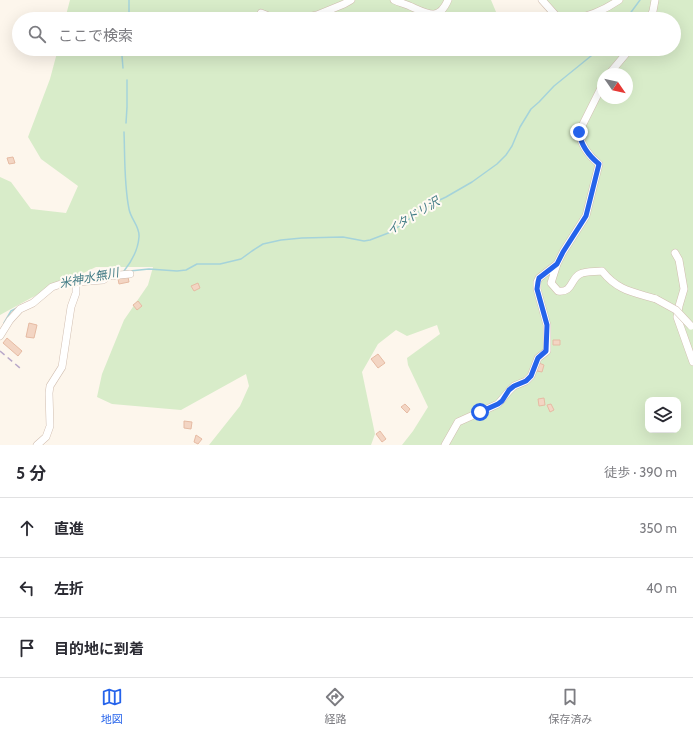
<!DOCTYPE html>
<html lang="ja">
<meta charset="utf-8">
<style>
body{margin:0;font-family:Cabin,"Noto Sans JP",sans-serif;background:#f7f7f7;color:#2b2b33}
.controls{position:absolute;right:12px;bottom:12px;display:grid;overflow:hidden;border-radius:8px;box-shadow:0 4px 16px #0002}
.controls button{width:36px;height:36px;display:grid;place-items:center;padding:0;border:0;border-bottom:1px solid #e1e1e2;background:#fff;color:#2b2b33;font:20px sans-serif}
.compass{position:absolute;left:597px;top:68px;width:36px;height:36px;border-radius:50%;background:#fff;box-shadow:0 4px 16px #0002;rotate:124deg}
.stop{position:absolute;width:12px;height:12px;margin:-9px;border:3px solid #2563eb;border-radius:50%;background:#fff}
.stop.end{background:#2563eb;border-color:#fff;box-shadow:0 1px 4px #0008}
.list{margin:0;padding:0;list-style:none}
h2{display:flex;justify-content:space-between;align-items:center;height:52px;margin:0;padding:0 16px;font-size:17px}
h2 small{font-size:13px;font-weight:400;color:#7c7c81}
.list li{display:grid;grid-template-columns:26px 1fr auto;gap:12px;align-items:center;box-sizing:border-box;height:60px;padding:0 16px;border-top:1px solid #e1e1e2}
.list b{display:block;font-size:15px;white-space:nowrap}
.list em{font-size:13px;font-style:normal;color:#7c7c81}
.icon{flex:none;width:22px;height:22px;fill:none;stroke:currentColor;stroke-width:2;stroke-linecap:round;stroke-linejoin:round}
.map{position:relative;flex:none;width:693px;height:445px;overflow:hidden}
.search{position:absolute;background:#fff;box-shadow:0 4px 16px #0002;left:12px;right:12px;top:12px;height:44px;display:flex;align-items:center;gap:10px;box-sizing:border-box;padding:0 14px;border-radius:22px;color:#7c7c81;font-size:15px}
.sheet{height:232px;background:#fff}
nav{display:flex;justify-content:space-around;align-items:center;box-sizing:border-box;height:56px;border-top:1px solid #e1e1e2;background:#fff;font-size:11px;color:#7c7c81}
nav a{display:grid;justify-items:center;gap:2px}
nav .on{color:#2563eb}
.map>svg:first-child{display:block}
.green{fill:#d8ecc9;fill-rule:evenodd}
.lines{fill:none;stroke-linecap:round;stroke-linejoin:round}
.stream{stroke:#a5d3da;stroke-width:1.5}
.building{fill:#f3d5c3;stroke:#e6bba3}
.minor-casing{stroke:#d1beb0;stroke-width:8}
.minor{stroke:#fff;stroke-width:7}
.rail{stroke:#b9a8c9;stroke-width:1.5;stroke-dasharray:6 4;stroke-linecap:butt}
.minor-bridge-casing{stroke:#d1beb0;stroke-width:8;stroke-linecap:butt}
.minor-bridge{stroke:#fff;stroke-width:7}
.route{stroke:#2563eb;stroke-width:5}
.labels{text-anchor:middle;stroke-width:4;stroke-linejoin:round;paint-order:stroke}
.water-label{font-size:12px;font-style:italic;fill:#437c86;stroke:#fffaf3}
</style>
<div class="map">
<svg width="693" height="445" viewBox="0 0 693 445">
<rect width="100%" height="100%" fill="#fdf6ec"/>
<path class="green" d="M70 0H491L499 19H65Z
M543 0H693V445H402L413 431 428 407 408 365 407 358 440 334 437 325 407 336 396 330 378 344 362 372 375 434 371 445H209L240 406 249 386 246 374 181 410 112 404 97 397 102 374 124 320 148 285 153 267H96L31 298 0 315V177L11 182 31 209 66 213 78 186 41 159 28 137 50 79 58 49H674V19H545L548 15ZM603 74H627V98H603ZM648 400H678V430H648Z"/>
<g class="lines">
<path class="stream" d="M129 0V19
M626 19 640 0
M123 68 122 56 123 49
M126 123 127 107V80
M124 132C125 158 124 184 129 209 131 220 140 226 139 237 138 250 132 261 124 271
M120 272 149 269 177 271 186 270 197 264H220L241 259 252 251 263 244 281 240 302 238 343 237 364 241 370 240 391 232 429 205 446 197 472 182 497 164 506 155 512 146 520 127 531 109 539 102 554 86 591 56 597 49
M86 278 106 274
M4 323 11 311 17 308"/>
</g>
<path class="building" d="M13 157 15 163 9 164 7 158Z
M128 277 129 282 119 284 118 279Z
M198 283 200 288 194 291 191 286Z
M138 301 142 306 137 310 133 305Z
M29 323 37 325 34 338 26 337Z
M7 338 22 351 18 356 3 343Z
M553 340H560V345H553Z
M378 354 385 363 378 368 371 359Z
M539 363 544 365 542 372 537 371Z
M544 398 545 405 539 406 538 399Z
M405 404 410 409 407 413 401 407Z
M551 404 554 410 550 412 547 405Z
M184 421 192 422 191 429 184 428Z
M380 431 386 439 382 442 376 434Z
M196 435 202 439 198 444 194 442Z"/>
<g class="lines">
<defs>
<path id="minor" d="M394 0C400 3 406 4 412 7 428 14 439 21 448 0
M542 0 559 19
M261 13 276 19
M297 19 317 15 344 4 351 0
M574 19C590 16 606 9 619 0
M649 19 653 11 655 0
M609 74 630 49
M675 253 679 260 684 289 679 306 677 317 693 362
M557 264 551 283 558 291C573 293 570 279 580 274 586 271 595 272 602 271 618 291 633 292 656 299
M0 336 10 320 20 309 33 303 52 287 64 283 103 280 109 276 130 274
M37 445 46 437 50 426 49 393 50 386 62 367 71 307 76 293V282
M445 445 458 422 498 404 509 391 514 386 526 381 531 376 538 358 547 351V325L537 289V282L539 278 557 264 563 252 586 216 599 164C589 156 581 145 579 132L603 84"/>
</defs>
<use href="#minor" class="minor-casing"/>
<use href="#minor" class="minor"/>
<path class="rail" d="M0 351 20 368"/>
<defs>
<path id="minor-bridge" d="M656 299 676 310 691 326"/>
</defs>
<use href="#minor-bridge" class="minor-bridge-casing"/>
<use href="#minor-bridge" class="minor-bridge"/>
</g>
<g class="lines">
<path class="route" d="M480 412 498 404 502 401 509 390 514 386 526 381 531 376 538 358 546 351 547 325 537 289 538 282 539 278 557 264 563 252 586 216 599 164C589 156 581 145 579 132"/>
</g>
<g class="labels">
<g class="water-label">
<text transform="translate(413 216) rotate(-32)" y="4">イタドリ沢</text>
<text transform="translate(89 278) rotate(-11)" y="4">米神水無川</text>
</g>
</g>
</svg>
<div class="controls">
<button><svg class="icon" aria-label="layers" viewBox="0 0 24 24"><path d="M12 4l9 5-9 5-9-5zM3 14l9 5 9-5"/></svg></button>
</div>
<svg class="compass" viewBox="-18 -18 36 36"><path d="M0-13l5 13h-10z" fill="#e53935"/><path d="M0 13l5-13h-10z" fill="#7c7c81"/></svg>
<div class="stop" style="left:480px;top:412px"></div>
<div class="stop end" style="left:579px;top:132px"></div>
<div class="search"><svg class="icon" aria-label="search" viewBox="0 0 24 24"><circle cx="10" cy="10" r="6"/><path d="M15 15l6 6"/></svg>ここで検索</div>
</div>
<section class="sheet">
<h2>5 分<small>徒歩 · 390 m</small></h2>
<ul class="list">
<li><svg class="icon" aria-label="ahead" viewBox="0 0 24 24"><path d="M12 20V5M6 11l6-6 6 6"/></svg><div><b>直進</b></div><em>350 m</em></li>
<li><svg class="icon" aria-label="left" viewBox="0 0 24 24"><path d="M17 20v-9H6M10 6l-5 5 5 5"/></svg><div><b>左折</b></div><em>40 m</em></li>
<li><svg class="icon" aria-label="arrive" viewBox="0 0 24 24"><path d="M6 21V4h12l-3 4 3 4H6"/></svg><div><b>目的地に到着</b></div></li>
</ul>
</section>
<nav>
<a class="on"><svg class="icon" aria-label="map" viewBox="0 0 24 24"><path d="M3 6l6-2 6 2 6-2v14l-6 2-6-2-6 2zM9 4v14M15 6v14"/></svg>地図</a>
<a><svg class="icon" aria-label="directions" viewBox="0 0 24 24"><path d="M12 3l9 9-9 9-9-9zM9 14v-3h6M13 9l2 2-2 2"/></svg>経路</a>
<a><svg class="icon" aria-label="saved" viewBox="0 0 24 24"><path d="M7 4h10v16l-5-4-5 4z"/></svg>保存済み</a>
</nav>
